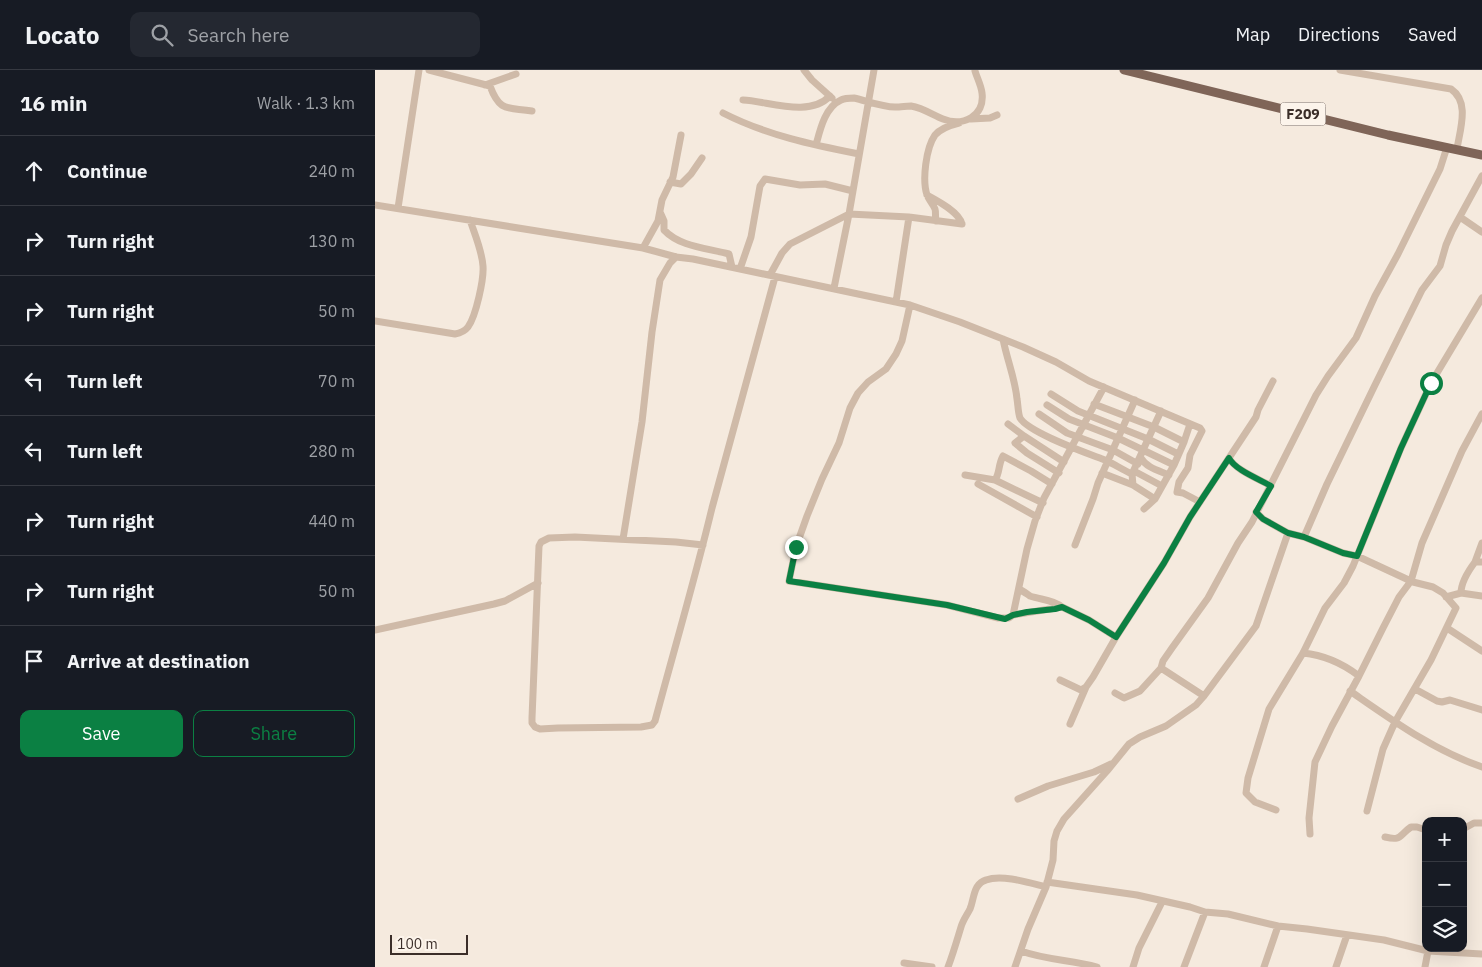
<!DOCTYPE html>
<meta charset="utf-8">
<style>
body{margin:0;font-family:"IBM Plex Sans",sans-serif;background:#242831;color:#f1f3f6}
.controls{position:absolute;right:15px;bottom:15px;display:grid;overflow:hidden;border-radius:10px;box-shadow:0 5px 20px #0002}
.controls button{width:45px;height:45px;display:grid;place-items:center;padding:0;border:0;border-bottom:1px solid #363941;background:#171b24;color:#f1f3f6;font:25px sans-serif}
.scale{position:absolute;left:15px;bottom:12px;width:78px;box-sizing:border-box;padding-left:5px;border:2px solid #3b2e29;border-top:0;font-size:14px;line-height:18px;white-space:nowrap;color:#3b2e29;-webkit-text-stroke:4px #fcf4eb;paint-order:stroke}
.stop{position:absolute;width:15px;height:15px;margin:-11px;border:4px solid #0b8043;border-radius:50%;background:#fff}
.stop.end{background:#0b8043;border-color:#fff;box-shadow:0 1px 5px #0008}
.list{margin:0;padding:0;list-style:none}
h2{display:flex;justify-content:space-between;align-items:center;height:65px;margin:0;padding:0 20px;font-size:21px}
h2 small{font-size:16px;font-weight:400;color:#9ea1a6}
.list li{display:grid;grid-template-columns:32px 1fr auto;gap:15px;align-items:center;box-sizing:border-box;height:70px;padding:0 20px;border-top:1px solid #363941}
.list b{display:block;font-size:19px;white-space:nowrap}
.list em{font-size:16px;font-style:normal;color:#9ea1a6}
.actions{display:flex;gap:10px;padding:15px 20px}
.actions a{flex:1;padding:11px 0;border:1px solid #0b8043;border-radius:10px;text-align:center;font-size:18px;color:#0b8043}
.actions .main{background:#0b8043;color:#fff}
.icon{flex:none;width:28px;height:28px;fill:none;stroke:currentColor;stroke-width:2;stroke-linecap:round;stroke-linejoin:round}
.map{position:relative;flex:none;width:1107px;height:897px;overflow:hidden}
header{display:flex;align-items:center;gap:30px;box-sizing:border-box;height:70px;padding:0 25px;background:#171b24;border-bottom:1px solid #363941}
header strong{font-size:24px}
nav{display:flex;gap:28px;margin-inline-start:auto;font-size:18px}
.search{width:350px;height:45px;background:#242831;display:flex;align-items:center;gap:12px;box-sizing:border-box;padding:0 18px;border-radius:10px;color:#9ea1a6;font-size:19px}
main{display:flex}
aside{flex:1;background:#171b24}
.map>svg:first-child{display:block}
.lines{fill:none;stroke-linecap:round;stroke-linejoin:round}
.minor{stroke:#cfbaa8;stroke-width:7}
.major{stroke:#7f6558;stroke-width:9}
.route{stroke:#0b8043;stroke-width:6}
.labels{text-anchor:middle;stroke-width:4;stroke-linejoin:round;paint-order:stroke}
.shield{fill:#fcf4eb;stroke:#756963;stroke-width:1}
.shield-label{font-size:14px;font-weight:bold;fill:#3b2e29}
</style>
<header>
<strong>Locato</strong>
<div class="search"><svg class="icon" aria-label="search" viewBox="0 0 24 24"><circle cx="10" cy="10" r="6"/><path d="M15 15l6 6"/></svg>Search here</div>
<nav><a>Map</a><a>Directions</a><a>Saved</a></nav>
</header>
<main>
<aside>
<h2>16 min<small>Walk · 1.3 km</small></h2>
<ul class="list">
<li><svg class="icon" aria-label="ahead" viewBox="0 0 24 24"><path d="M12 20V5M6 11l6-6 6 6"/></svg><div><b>Continue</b></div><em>240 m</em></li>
<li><svg class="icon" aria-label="right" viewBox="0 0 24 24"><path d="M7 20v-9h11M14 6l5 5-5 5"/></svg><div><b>Turn right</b></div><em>130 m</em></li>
<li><svg class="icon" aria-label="right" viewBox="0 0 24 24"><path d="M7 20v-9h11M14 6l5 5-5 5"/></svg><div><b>Turn right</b></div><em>50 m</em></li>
<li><svg class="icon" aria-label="left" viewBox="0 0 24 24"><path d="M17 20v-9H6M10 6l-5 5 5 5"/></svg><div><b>Turn left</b></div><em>70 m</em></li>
<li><svg class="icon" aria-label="left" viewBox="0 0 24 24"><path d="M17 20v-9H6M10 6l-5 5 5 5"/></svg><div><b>Turn left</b></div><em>280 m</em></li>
<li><svg class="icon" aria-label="right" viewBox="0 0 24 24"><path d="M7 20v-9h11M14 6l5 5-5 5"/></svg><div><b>Turn right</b></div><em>440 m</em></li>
<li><svg class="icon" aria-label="right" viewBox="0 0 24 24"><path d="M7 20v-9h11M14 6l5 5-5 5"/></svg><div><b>Turn right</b></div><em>50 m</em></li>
<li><svg class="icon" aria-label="arrive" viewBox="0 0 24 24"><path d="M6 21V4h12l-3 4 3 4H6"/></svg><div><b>Arrive at destination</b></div></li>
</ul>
<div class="actions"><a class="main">Save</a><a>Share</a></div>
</aside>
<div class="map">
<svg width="1107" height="897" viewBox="0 0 1107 897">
<rect width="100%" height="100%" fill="#f5eade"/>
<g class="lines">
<path class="minor" d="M54 0 115 16C125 43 133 37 157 41
M429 0 437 10 457 28
M965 0 1076 19C1095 32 1085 59 1082 79
M110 15 141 4
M368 30C393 31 434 48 455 26
M348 43C391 65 438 75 484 84
M596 49 615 48 622 45
M441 75C445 60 450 37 466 30 470 28 475 28 479 28 492 31 507 37 520 37 526 37 531 36 536 36 548 38 558 45 568 49 588 57 610 46 607 23 606 15 602 8 600 1
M295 112 306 114 316 104 327 88
M552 125C563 131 584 142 587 154
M0 135 268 178 301 187 318 189 535 235 585 252 648 277 681 292 714 311 825 358 827 361 815 385 813 398 804 412 802 422 808 423 825 432
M23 138 44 0
M285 142 289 151V160C305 177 332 178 354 184L357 197
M1085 147 1107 162
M561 151C560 147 561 142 560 139 558 134 554 130 552 125 547 110 551 78 560 65 566 58 576 55 584 53
M268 178 283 151 287 130 298 107 306 65
M365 199 376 167 385 116 390 109 425 115 450 114 478 121
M395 205 407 183 415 174 474 144 534 147 587 154
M459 218 474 144 499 0
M521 232 534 147
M535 235 527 271 521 284 511 299 493 312 483 323 475 338 464 373 447 409 432 446 421 477 414 511 572 535 623 548H634L638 545 652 479 660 451 669 428 729 317
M0 251 80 264C86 263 90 261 93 257 101 246 109 209 108 196 107 181 100 165 95 150
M628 269C632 290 640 308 642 329 643 334 643 343 645 348 654 363 712 383 730 390 739 394 748 400 757 404
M676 324 703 341 773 369 803 384
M719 334 779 357 809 372
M672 335 694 349 743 368 799 395
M664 344 692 363 738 380 763 394
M633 354 649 366 689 392
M649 366 640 373 652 383 684 403
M765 387C772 398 782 400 794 405
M854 388C860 400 884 409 896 416
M759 401 787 416
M727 403 758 415 780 429
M590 405 620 410 668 433
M620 410C625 403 623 395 628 386L656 401 677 414
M603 414 662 447
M758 415 757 404 786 341
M769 439 780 429 799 395 809 372 815 354
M881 442 888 449 913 463 929 467 968 483 982 486 1038 512 1058 517 1068 523 1081 538 1056 590 1020 652 1008 679 992 741
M929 467 952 414 999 317 1047 220 1065 196 1071 175 1077 161 1107 106
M248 469 267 352 277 262 285 210 295 193 301 187
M328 475 301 472 200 467 174 468 166 472 164 476 157 648V653L160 657 165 659 183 658 266 657 277 655 280 651C299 580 320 509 337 438L400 207
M700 475 718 429 723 413 760 330
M1100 492 1107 473
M644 519C648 521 652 524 655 526 666 530 677 529 687 537L714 550 741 567
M1086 523 1107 526
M1071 527 1086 523C1086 513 1094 500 1100 492H1107
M638 545 687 537
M1072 558 1107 581
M0 560 119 534 130 531 163 513
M928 583C949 585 967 593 984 606
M786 598 829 626
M685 610 706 620 711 617 718 607 741 567 789 493 815 447 881 347 883 340 898 311
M1040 619 1062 631 1067 632 1075 630 1107 640
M975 621C1017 650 1058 680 1107 697
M740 623 749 628 765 621 786 598 788 591 797 578 833 528 863 473 877 452 941 325 953 306 981 268 1000 226 1023 184 1065 99 1072 77
M695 654 711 617
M643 729 673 716 719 702 736 694
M901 740 880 732 871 723 873 708 894 639 928 583 950 538 969 513 978 496 1026 378 1056 313 1107 228
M1088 759 1099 753H1107
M935 764 934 748 940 692 957 656 984 606 1008 558 1024 527 1036 511 1047 473 1064 434 1087 381 1107 344
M1010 767C1027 771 1023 766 1036 757H1042L1051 760
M672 812 762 825 815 837 830 842 853 844 903 856 932 859 1009 870 1053 881 1107 884
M646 881C671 890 697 890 722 897
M529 893 557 897
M573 897C578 884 582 870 586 857 588 850 592 845 595 839 598 832 598 824 602 817 604 814 607 811 611 810 627 804 655 813 671 817
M640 897 653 859 671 817 678 790 679 771 682 761 689 749 732 701 754 674 765 667 791 656 821 635 829 626 881 556 913 463
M758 897 764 878 787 832
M809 897 830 842
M889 897 903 856
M961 897 972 865
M1050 897 1053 881"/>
<path class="major" d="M749 0 1013 65 1107 85"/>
</g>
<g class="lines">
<path class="route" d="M421 477 414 511 572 535 630 549 638 545 652 542 680 539 687 537 714 550 741 567 789 493 815 447 854 388C860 400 884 409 896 416L881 442 888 449 913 463 929 467 968 483 982 486 1026 378 1056 313"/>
</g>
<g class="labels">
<rect class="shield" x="905.5" y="32.5" width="45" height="23" rx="4"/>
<g class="shield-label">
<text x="928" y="49">F209</text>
</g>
</g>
</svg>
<div class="controls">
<button>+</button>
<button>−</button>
<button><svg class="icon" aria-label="layers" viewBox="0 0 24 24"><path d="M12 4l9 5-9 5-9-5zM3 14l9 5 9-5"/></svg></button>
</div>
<div class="scale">100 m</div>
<div class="stop" style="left:1056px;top:313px"></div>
<div class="stop end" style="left:421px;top:477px"></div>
</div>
</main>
